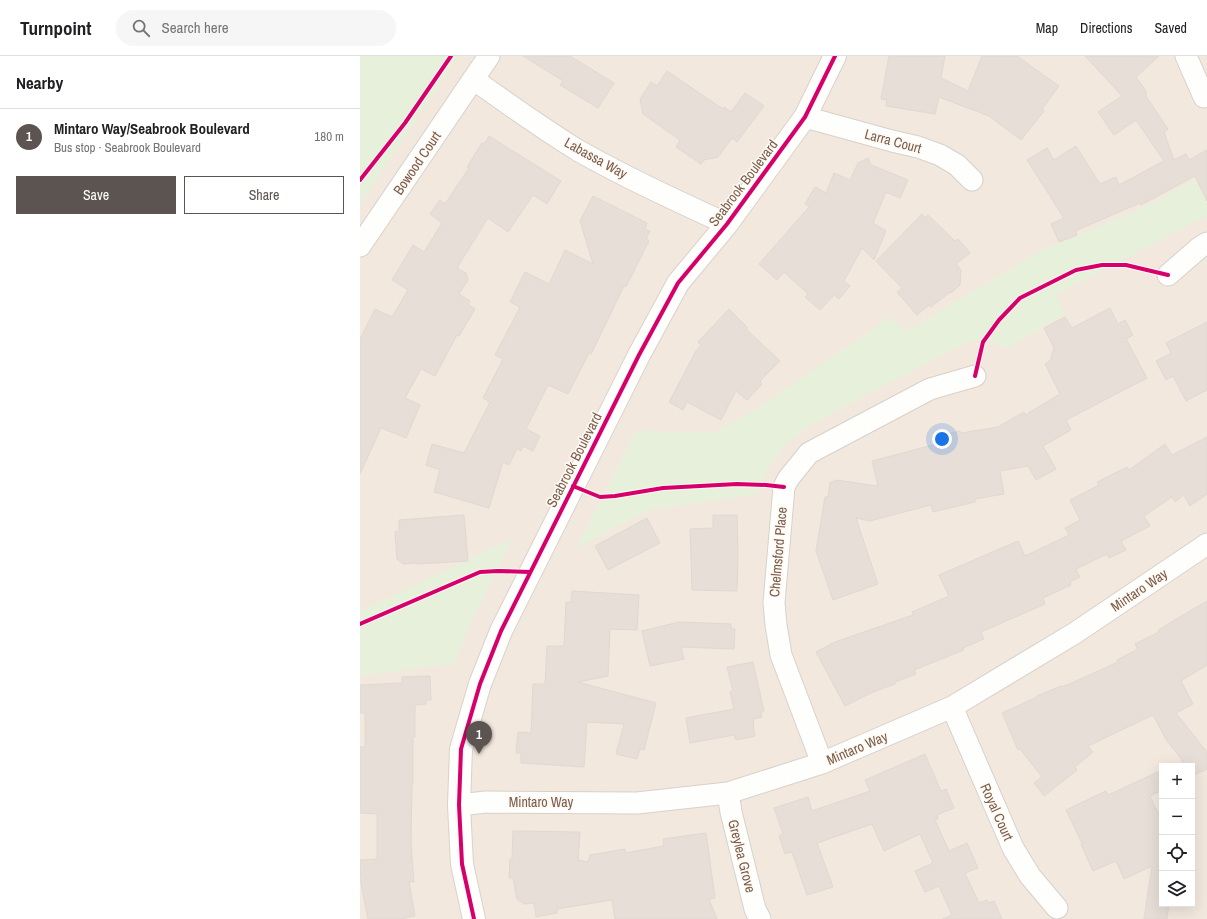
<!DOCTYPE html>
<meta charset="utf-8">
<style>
body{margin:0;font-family:"Archivo Narrow",sans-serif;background:#f6f6f6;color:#202124}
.controls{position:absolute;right:12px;bottom:12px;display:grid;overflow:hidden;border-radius:0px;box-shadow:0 4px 16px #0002}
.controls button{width:36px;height:36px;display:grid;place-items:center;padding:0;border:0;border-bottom:1px solid #e0e0e0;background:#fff;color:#202124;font:20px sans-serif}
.you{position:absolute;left:582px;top:383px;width:14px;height:14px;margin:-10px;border:3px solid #fff;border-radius:50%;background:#1a73e8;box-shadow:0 0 0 6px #1a73e833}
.badge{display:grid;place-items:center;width:26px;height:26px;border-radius:50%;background:#5c5450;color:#fff;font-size:13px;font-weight:700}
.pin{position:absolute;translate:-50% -33px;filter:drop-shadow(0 1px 2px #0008)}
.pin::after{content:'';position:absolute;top:21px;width:14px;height:12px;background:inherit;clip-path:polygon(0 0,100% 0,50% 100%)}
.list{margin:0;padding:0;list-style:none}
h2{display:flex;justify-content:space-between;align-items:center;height:52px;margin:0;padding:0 16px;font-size:17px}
h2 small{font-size:13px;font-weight:400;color:#757577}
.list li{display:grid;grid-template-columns:26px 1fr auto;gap:12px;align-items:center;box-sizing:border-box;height:56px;padding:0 16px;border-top:1px solid #e0e0e0}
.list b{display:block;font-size:15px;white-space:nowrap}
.list p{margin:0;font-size:13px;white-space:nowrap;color:#757577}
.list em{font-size:13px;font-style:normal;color:#757577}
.actions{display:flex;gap:8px;padding:12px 16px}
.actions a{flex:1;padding:9px 0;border:1px solid #5c5450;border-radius:0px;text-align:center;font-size:14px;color:#5c5450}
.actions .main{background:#5c5450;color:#fff}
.icon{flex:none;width:22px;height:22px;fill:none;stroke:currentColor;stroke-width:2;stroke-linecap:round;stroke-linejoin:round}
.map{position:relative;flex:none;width:847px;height:863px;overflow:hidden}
header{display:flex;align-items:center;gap:24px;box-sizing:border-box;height:56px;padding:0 20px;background:#fff;border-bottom:1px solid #e0e0e0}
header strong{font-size:19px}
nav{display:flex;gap:22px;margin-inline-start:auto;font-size:14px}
.search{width:280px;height:36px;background:#f6f6f6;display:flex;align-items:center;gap:10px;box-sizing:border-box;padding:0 14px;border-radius:22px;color:#757577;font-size:15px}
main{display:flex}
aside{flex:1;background:#fff}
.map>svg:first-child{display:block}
.residential{fill:#f2e8de;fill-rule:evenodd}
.green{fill:#e7f0db}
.building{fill:#e6ded7;stroke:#e2d8d2}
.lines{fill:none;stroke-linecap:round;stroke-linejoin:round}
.street-casing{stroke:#d7d1cb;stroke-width:23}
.secondary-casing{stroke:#d9d2cb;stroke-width:24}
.street{stroke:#fefefd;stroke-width:21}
.secondary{stroke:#fefefd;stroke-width:22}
.cycleway-casing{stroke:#fffaf3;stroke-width:6}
.cycleway{stroke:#d6006c;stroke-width:4}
.labels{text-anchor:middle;stroke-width:3;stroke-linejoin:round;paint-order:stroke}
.street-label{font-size:14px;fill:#7a5c4d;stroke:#fffaf3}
</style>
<header>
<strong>Turnpoint</strong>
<div class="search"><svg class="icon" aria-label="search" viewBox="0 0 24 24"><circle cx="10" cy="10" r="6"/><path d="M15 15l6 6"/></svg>Search here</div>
<nav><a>Map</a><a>Directions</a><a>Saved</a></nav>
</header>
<main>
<aside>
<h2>Nearby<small></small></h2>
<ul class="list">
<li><span class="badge">1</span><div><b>Mintaro Way/Seabrook Boulevard</b><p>Bus stop · Seabrook Boulevard</p></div><em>180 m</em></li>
</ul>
<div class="actions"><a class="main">Save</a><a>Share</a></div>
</aside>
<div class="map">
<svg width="847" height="863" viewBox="0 0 847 863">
<rect width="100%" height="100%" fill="#f9f5f0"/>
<path class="residential" d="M0 0H847V863H0ZM802 710H832V848H802Z"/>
<path class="green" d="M0 0H99L0 148Z
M847 117V160L696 239 705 258 646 293C631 284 624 283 607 286L448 370C424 388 406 406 401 437L287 455 216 492 276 375 355 376 395 354 530 261 547 275 681 194 776 155Z
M153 482 113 562 95 607 0 620V555Z"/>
<path class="building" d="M163 0H210L254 27 238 52 200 29 203 25Z
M529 0H585L581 22 608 35 622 0H657L699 30 682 53 684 55 661 84 629 60 579 41 575 58 526 50 527 44 521 43Z
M725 0H799L776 21 786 35V40L808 73 804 76 814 104 826 98 829 104 847 94V145L835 120 781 149 780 147 715 175 717 179 699 186 691 168 704 162 667 104 687 92 694 104 716 90 740 128 756 121 759 129 804 105 776 64 754 79 738 56 762 40Z
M307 15 363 53 364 51 371 56 385 37 404 50 377 86 372 82 358 101 344 104 341 108 316 91 320 84 283 58 280 43 291 26 297 30Z
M129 80 201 125 187 148 173 139 148 176 128 162 97 212 106 217 108 224 99 238 110 245 108 248 115 253 99 280 97 279 75 320 61 313 45 342 60 349 46 382 21 372 0 418V283L15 253 32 261 48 234 32 224 53 189 64 196 82 167 70 158 80 144 85 148 109 112 107 111 122 87 124 88Z
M508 102 511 109 548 124 540 142 526 136 513 167 526 175 514 204 502 192 484 225 490 230 479 243 474 239 460 254 445 241 448 238 424 216 417 224 399 208 449 151 445 148 455 131 466 137 474 117 490 124 498 107Z
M233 140 287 167 285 173 290 175 286 183 289 185 266 231 264 230 231 298 229 297 208 338 188 329 166 373 180 380 173 395 163 390 161 395 157 393 149 409 143 406 129 452 74 436 80 414 66 409 72 388 104 397 130 346 123 342 143 303 135 299 160 251 150 246 165 216 189 228 205 194 233 208 220 165Z
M562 158 565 162 568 159 595 185 598 183 610 197 596 208 601 214 600 229 591 237 590 236 571 251 569 249 557 259 537 236 542 232 516 205Z
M750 252 758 268 765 264 773 279 766 283 787 322 706 364 711 374 683 390 696 413 676 424 668 410 640 415 644 438 615 443V446L573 456 571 449 510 465 496 462 518 528 473 544 456 495 465 441H468L470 427 476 424 518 430 512 405 580 387 578 380 600 375 601 377 638 371 664 356 665 359 700 338 685 308 690 305 694 292 684 272 705 261 712 272Z
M369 253 387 271 386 273 420 305 400 325 402 328 387 344 376 335 361 364 327 346 323 354 309 346 336 295 341 289 338 286Z
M847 266V334L826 345 813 320 806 324 796 305 811 297 806 287Z
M847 381V438L830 450 824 439 815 446 812 441 784 460 790 470 761 485 766 494 749 502 747 498 716 513 720 521 710 526 711 529 683 542 685 548 621 576 624 583 603 592 604 594 554 614 556 618 535 626V628L513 636 485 650 456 596 475 586 553 559 552 556 589 540 579 519 658 485 665 500 709 479 705 472 720 464 710 444 739 429 737 426 767 411 769 414 805 388 812 399Z
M104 459 108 505 57 508 56 507 43 508 37 503 35 476 39 475V464Z
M353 459H377L378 498 377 535 332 534 330 473 353 472Z
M287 462 300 487 248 514 235 490Z
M212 535 279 539 277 574 250 573 248 620 218 626 296 647 284 694 280 693 277 703 256 698 264 668 227 666 224 711 161 707V697H156L158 676 171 677 173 628H185L187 590H204L206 546H211Z
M847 545V609L821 625 833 648 816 657 847 696V713L832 720V710H825L821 705H823L807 685 793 659 728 690 733 696 715 711 717 714 684 740 674 727 682 721 660 693 658 694 642 657 677 641V640L701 630V631L712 627 758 606 757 604 778 593 775 588 799 576 798 574Z
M319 566 371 568V573H375L374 593 321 591 324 603 290 610 282 575Z
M393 606 404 655 401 656 402 661 393 663 394 669H393L395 680 376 684 374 679 330 687 326 662 374 653 370 636 373 635 367 611Z
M70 620 71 644H66V648L55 649V681H53V728H52L51 788 54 826H49L55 860 41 863H8L1 828 0 804 17 803V758L0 757V691H5V657H0V629L42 627V621Z
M565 698 581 735 586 733 594 752 577 759 578 763 575 764 589 795 607 787 618 812 605 817 619 847 627 844 629 847 634 845 642 863H582L592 859 579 830 565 836 555 815 573 807 560 778 524 795 512 768 457 787 473 831 447 839 432 796 425 798 419 780 423 778 414 752 448 741 452 755 510 735 505 724Z
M802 714V734L790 740 802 765V848H809L807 863H784L792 810 764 823 756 805 733 815 721 788 722 787 706 754 746 735 748 739Z
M153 775 220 776 218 804 228 806 230 799 265 793V797L304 790 303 783 346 777 355 842 349 843 357 863H255L252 844 197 853V857L176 861 174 847 164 848 157 843 153 822H149L150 803H152Z"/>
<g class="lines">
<defs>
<path id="street" d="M826 0 844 41
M113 23C148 48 183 73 219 95 267 122 317 145 367 168
M445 61 532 85 558 91 580 99 597 109 612 124
M0 190 129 0
M808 219 839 192 847 187
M592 651 653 792 670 820 697 852
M462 707 421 599 416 569 414 547 424 431 428 423 449 397 570 333 615 320
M368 737 371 756 395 853 400 863
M99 749 126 746 277 747 368 737 462 707 592 651 715 577 847 488"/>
<path id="secondary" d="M114 863 102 808 99 749 101 693 120 628 141 575 279 299 318 227 367 168 445 61 475 0"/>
</defs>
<use href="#street" class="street-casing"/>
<use href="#secondary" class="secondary-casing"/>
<use href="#street" class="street"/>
<use href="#secondary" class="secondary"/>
<defs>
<path id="cycleway" d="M0 124 45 67 91 0
M615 320 623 286 639 264 660 242 716 214 742 209H766L808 219
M213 430 240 441 255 440 303 432 377 428 406 429 424 431
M0 568 120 516 138 515 170 516
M114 863 102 808 99 749 101 693 120 628 141 575 279 299 318 227 367 168 445 61 475 0"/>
</defs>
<use href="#cycleway" class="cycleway-casing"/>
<use href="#cycleway" class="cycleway"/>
</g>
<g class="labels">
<g class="street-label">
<text transform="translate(533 85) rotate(15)" y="5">Larra Court</text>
<text transform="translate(236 102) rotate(29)" y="5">Labassa Way</text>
<text transform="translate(57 107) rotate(-56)" y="5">Bowood Court</text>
<text transform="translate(383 127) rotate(-53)" y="5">Seabrook Boulevard</text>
<text transform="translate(214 404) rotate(-63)" y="5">Seabrook Boulevard</text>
<text transform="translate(418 496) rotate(-85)" y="5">Chelmsford Place</text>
<text transform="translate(779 534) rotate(-34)" y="5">Mintaro Way</text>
<text transform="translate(497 692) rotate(-23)" y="5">Mintaro Way</text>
<text x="181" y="751">Mintaro Way</text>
<text transform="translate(637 756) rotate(66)" y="5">Royal Court</text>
<text transform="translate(382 800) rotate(76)" y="5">Greylea Grove</text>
</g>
</g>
</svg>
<div class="controls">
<button>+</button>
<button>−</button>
<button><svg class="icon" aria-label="locate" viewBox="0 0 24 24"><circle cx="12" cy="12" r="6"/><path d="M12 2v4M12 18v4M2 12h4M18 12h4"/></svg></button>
<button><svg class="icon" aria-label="layers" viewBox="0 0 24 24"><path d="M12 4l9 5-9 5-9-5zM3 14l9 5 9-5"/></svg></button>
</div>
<div class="you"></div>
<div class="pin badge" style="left:119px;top:698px">1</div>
</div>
</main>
